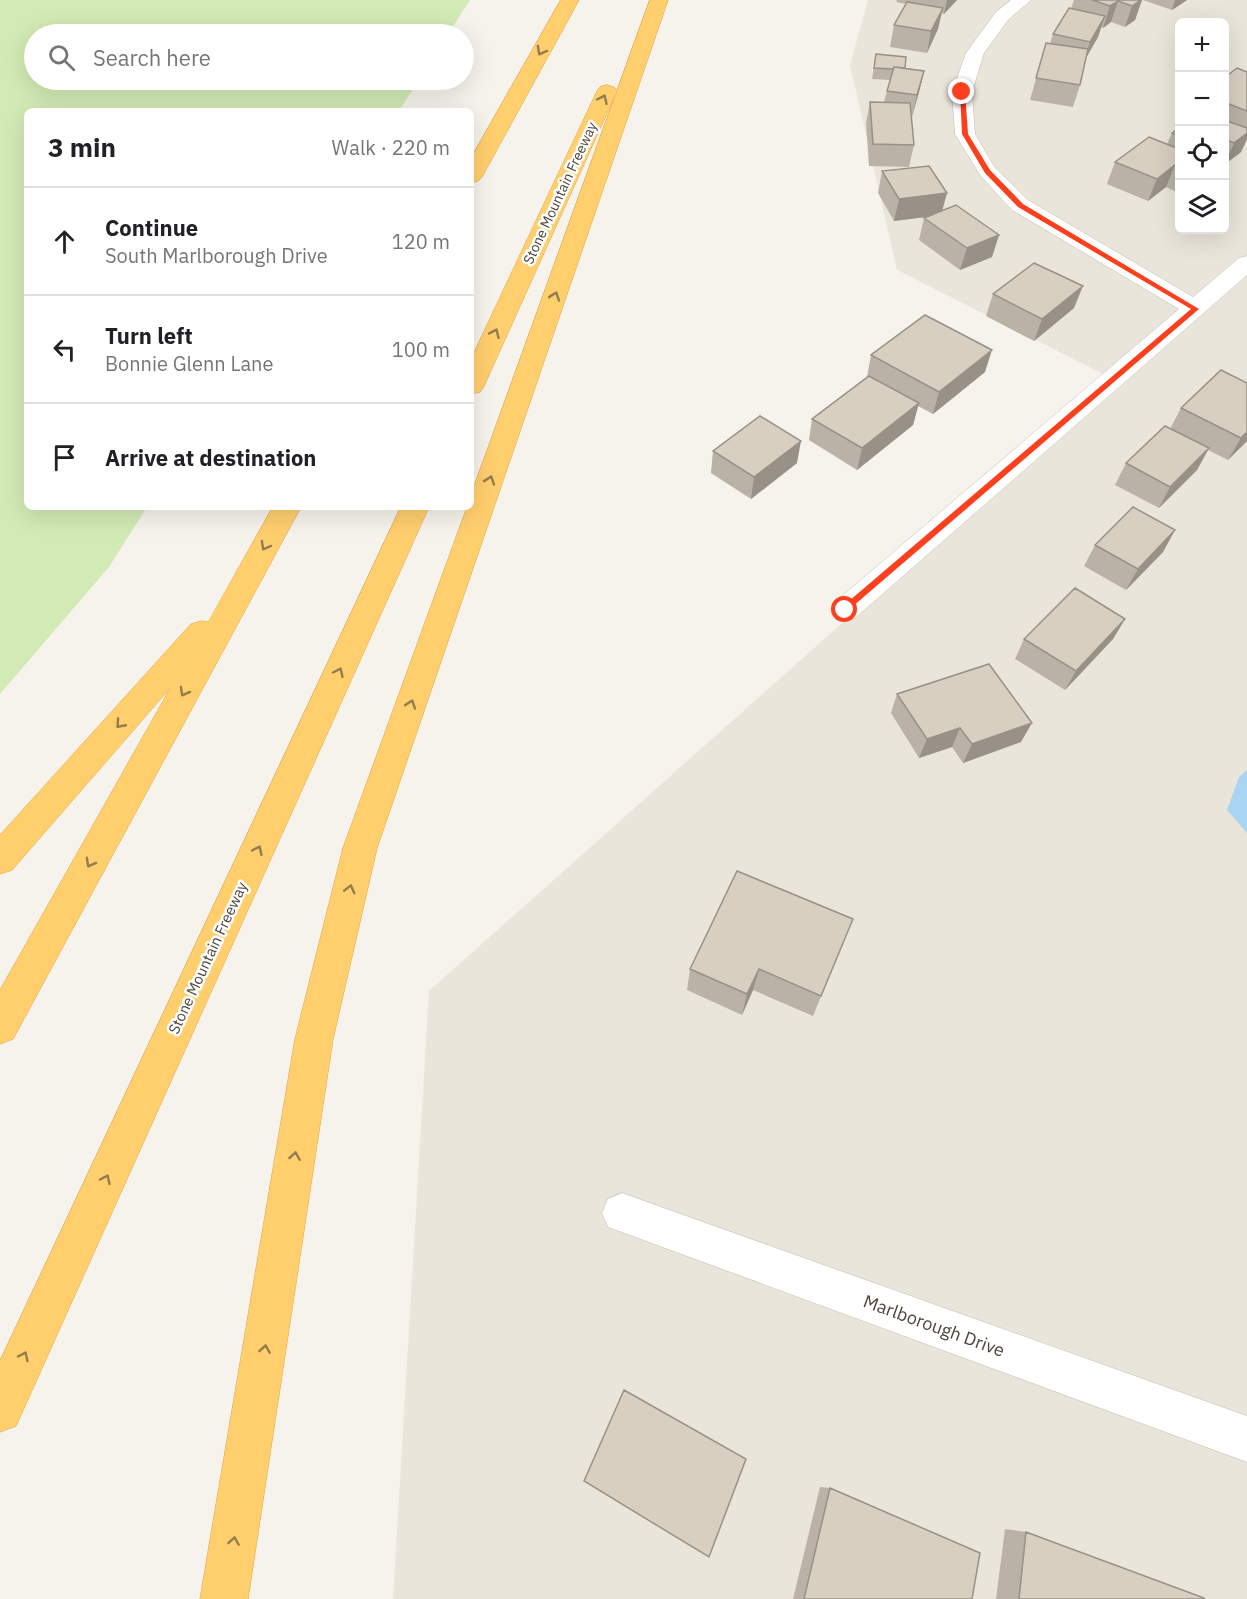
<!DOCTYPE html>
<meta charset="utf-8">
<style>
body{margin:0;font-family:"IBM Plex Sans",sans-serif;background:#f6f6f6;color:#202124}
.controls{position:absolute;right:18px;top:18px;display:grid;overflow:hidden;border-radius:9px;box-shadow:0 6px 24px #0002}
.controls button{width:54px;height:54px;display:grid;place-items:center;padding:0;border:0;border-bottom:2px solid #e0e0e0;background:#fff;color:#202124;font:30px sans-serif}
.stop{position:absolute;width:18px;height:18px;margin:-14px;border:4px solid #fc3f1d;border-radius:50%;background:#fff}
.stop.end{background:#fc3f1d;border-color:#fff;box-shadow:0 2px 6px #0008}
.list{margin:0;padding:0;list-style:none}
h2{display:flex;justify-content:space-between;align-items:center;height:78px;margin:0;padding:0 24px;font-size:26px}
h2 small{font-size:20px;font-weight:400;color:#757577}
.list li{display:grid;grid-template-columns:39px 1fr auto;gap:18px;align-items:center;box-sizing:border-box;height:108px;padding:0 24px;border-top:2px solid #e0e0e0}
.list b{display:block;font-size:22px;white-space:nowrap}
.list p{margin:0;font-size:20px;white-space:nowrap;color:#757577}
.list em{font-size:20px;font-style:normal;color:#757577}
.icon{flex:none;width:33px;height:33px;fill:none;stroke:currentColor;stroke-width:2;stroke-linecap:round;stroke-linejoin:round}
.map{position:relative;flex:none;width:1247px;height:1599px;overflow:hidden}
.search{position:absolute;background:#fff;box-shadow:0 6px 24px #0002;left:24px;top:24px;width:450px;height:66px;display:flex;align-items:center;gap:15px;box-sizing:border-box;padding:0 21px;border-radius:33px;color:#757577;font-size:22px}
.panel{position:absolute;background:#fff;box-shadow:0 6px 24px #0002;left:24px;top:108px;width:450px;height:402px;border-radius:9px}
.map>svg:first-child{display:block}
.residential{fill:#eae5da;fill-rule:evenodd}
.green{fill:#d2eab5}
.water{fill:#a9d4f2}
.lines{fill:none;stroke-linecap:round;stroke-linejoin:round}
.minor-casing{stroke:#c2bbae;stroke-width:1}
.motorway-casing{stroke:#e0a43c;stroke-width:1}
.minor{fill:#fff;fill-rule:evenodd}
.motorway{fill:#ffcf6e;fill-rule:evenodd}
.wall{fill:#bab2a6}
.shaded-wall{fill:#979187}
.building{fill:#d8cfc1;stroke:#979187;stroke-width:1.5}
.oneway{stroke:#937c4e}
.route{fill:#fc3f1d}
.labels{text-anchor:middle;stroke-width:5;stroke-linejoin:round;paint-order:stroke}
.far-street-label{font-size:14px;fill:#4b4439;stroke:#fff}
.street-label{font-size:15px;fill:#4b4439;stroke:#fff}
.near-street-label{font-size:18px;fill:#4b4439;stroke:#fff}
</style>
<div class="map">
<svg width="1247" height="1599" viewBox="0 0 1247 1599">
<rect width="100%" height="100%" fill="#f6f3ec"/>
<path class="residential" d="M868 0H1247V1599H393L429 991 1115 380 897 270 850 65ZM1180 22H1224V230H1180Z"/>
<path class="green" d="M0 0H470L448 34H34V80H419L399 111H27V507H147L109 567 0 694Z"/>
<path class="water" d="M1247 770V833L1227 810 1239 777Z"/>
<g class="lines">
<defs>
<path id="minor" d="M1011 0H1031L1008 20 984 53 972 92 975 134 995 168 1028 200 1193 297 1239 258 1247 256V275L855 618 845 621 835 618 830 610 835 602 1179 309 1012 210 980 175 955 134 952 92 966 53 996 12Z
M622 1193 1247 1416V1462L608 1227 602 1213 608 1199Z"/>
<path id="motorway" d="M561 0H579L482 177 478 181 471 183V158Z
M650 0H668L377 848 333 1039 248 1599H200L295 1039 343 848 467 507H471V495Z
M607 85 614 87 617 91 484 386 480 392 471 394V359L597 91 600 87Z
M273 507H301L13 1039 0 1044V990L171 687 12 870 0 874V835L191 624 202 621 208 622Z
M401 507H429L16 1426 0 1432V1361Z"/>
</defs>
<use href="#minor" class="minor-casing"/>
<use href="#motorway" class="motorway-casing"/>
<use href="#minor" class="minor"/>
<use href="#motorway" class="motorway"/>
</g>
<path class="wall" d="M897 0H957L944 14 941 13 938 29 927 53 890 47 894 25 906 4 896 2Z
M1074 0H1142L1135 20 1125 27 1111 22 1103 28 1101 27 1098 37 1086 58 1080 85 1073 107 1030 100 1046 43 1050 44 1053 34 1071 9Z
M1143 0H1187L1172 10Z
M876 54 905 68 924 71 919 92 912 117H911L914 145 909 167 869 166 866 123 870 102H884L890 80 872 79Z
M1247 72V139L1241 152 1224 165V78Z
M1179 128V193L1166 187 1148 201 1107 184 1115 162 1167 144 1172 133Z
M882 171 947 193 942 210 999 235 992 257 960 270 919 240 924 218 926 217 894 221 878 193Z
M993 294 1074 308 1034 341 986 316Z
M871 355 985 372 933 414 918 406 913 425 857 470 809 440 812 419 867 377Z
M1181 408 1247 441 1228 460 1208 450 1197 470 1159 508 1115 485 1126 463 1170 429Z
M713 451 797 463 751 499 711 473Z
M1175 530 1163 552 1126 590 1084 566 1095 545Z
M1125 619 1113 639 1065 690 1015 659 1024 639Z
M897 694 1021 742 963 763 952 747 919 758 891 713Z
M853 919 813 1016 753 990 742 1015 687 990 690 969Z
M820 1487 830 1488 972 1599H793Z
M1005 1529 1026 1532 1204 1599H996Z"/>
<path class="shaded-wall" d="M947 0H957L944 14Z
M1141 0H1142L1135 20 1125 27 1132 6Z
M1175 0H1187L1172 10Z
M1118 1 1111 22 1103 28 1110 6Z
M943 8 938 29 927 53 931 31Z
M1105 16 1098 37 1083 63 1090 42Z
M924 71 919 92 912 117 917 95Z
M1247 133V139L1241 152 1224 165 1234 143Z
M1175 165 1166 187 1148 201 1157 179Z
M947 193 941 215 894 221 899 199Z
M999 235 992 257 960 270 967 248Z
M1083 286 1074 308 1034 341 1042 319Z
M992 350 985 372 933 414 939 392Z
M919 403 913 425 857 470 862 448Z
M1247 432V441L1228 460 1241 438Z
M801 441 797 463 751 499 754 477Z
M1209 448 1197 470 1159 508 1170 487Z
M1175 530 1163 552 1126 590 1138 569Z
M1125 619 1113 639 1065 690 1076 671Z
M1032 723 1021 742 963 763 972 744Z
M960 728 952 747 919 758 927 739Z
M759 969 753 990 742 1015 747 994Z"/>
<path class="building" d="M1092 0H1141L1132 6 1118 1 1110 6Z
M907 2 943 8 931 31 894 25Z
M1069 8 1105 16 1090 42 1053 34Z
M1046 43 1088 49 1080 85 1036 78Z
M876 54 906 57 905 68 894 67 893 69 874 68Z
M894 67 924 71 917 95 887 91Z
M1237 68 1247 72V111L1224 102V78Z
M870 102 910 103 914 145 873 144Z
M1224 120 1247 128V133L1234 143 1224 139Z
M1179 128V136L1172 133Z
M1149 137 1179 149V167L1175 165 1157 179 1115 162Z
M929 166 947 193 899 199 882 171Z
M956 205 999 235 967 248 924 218Z
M1034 263 1083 286 1042 319 993 294Z
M925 315 992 350 939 392 871 355Z
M1221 370 1247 383V432L1241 438 1181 408Z
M869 376 919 403 862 448 812 419Z
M760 416 801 441 754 477 713 451Z
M1165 426 1209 448 1170 487 1126 463Z
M1133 507 1175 530 1138 569 1095 545Z
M1075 588 1125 619 1076 671 1024 639Z
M989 664 1032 723 972 744 960 728 927 739 897 694Z
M737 871 853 919 821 996 759 969 747 994 690 969Z
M624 1390 746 1459 709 1557 584 1481Z
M830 1488 980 1553 972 1599H804Z
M1026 1532 1204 1598V1599H1019Z"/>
<defs><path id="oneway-chevron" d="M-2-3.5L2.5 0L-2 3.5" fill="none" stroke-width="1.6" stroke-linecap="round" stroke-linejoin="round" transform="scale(1.5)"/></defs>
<g class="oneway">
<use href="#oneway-chevron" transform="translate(541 51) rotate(119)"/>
<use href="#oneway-chevron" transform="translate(603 99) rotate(-65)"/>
<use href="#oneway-chevron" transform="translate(555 296) rotate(-71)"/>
<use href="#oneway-chevron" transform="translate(495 333) rotate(-65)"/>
<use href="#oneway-chevron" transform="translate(490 480) rotate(-71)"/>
<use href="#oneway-chevron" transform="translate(265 546) rotate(119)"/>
<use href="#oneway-chevron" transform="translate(339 672) rotate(-65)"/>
<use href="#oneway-chevron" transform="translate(184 692) rotate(119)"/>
<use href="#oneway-chevron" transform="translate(411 704) rotate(-71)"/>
<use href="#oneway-chevron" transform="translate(120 724) rotate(132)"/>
<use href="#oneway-chevron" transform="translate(258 850) rotate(-65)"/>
<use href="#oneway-chevron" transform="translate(90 863) rotate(119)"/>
<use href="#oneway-chevron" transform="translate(350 889) rotate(-76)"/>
<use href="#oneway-chevron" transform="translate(295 1156) rotate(-81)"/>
<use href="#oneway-chevron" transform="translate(106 1179) rotate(-65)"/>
<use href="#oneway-chevron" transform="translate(265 1349) rotate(-81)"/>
<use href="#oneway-chevron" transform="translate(24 1356) rotate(-65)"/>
<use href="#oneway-chevron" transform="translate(234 1541) rotate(-81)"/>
</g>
<path class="route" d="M962 90 965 92 968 134 990 170 1023 204 1199 309 845 613 841 610 842 607 1191 309 1018 207 985 173 962 134 960 92Z"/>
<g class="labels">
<g class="far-street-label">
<text transform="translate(560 193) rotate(-65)" y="5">Stone Mountain Freeway</text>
</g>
<g class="street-label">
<text transform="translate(208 958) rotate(-65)" y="5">Stone Mountain Freeway</text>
</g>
<g class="near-street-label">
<text transform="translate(934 1326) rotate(20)" y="6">Marlborough Drive</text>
</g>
</g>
</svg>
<div class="controls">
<button>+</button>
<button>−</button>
<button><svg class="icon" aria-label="locate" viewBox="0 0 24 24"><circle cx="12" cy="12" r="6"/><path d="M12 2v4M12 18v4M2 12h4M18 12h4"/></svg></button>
<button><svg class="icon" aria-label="layers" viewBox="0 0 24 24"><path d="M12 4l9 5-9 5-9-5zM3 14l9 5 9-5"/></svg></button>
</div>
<div class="stop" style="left:845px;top:610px"></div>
<div class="stop end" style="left:962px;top:92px"></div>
<div class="search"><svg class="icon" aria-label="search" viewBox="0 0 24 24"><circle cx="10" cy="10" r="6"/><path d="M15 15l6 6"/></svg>Search here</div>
<section class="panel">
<h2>3 min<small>Walk · 220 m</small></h2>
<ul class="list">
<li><svg class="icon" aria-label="ahead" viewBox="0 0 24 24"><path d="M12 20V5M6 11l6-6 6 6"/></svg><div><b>Continue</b><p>South Marlborough Drive</p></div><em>120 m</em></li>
<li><svg class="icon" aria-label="left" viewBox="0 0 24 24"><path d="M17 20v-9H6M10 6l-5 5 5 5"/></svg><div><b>Turn left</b><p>Bonnie Glenn Lane</p></div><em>100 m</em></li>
<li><svg class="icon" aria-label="arrive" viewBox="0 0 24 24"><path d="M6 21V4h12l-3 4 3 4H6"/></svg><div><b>Arrive at destination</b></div></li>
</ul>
</section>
</div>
